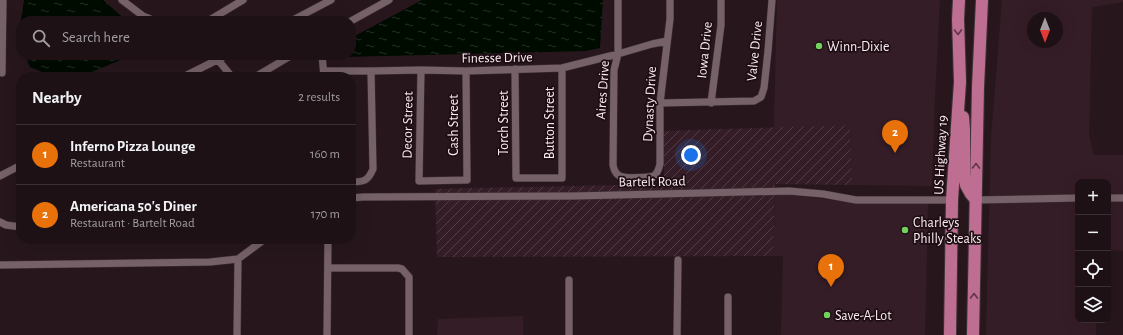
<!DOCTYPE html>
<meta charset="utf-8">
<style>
body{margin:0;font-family:"Alegreya Sans",sans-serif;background:#2a1f23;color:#f1f3f6}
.controls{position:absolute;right:12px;bottom:12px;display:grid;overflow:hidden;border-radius:8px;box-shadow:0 4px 16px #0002}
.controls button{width:36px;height:36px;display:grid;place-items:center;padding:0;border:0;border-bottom:1px solid #3b3135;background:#1d1116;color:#f1f3f6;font:20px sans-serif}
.compass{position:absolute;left:1027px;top:12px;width:36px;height:36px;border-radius:50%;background:#1d1116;box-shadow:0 4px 16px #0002;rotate:180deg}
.you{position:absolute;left:691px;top:155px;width:14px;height:14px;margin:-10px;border:3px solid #fff;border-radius:50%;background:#1a73e8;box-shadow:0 0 0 6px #1a73e833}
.badge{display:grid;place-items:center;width:26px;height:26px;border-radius:50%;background:#ea580c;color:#fff;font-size:13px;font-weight:700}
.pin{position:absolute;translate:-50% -33px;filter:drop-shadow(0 1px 2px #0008)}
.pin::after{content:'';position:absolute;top:21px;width:14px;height:12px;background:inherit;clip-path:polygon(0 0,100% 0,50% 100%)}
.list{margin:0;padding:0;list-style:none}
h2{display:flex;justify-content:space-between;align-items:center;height:52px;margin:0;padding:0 16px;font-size:17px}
h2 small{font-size:13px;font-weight:400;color:#a09da1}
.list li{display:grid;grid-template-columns:26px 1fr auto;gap:12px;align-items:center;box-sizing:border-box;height:60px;padding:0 16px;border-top:1px solid #3b3135}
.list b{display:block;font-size:15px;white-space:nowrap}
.list p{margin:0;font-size:13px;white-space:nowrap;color:#a09da1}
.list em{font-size:13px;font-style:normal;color:#a09da1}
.icon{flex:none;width:22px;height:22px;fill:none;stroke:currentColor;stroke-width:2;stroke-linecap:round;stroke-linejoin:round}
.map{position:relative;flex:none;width:1123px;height:335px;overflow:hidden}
.search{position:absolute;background:#1d1116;box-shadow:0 4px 16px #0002;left:16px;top:16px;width:340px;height:44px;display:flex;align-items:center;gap:10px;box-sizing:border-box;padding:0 14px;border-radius:16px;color:#a09da1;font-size:15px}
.panel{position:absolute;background:#1d1116;box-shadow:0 4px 16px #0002;left:16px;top:72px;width:340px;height:172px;border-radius:16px}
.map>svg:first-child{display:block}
.built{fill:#351d27;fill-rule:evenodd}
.industrial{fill:url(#industrial-furrows)}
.water{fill:url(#water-ripples)}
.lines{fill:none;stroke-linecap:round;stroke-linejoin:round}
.minor-casing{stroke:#3e3236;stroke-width:8}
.trunk-casing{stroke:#3e3236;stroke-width:14}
.minor{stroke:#766169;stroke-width:7}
.trunk{stroke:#be6e90;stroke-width:12}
.oneway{stroke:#5e3446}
.poi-dot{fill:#72d25d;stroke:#1e0e14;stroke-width:1.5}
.labels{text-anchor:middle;stroke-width:3.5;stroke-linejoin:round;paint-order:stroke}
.poi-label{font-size:14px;fill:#f9ecf1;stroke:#1e0e14;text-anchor:start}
.street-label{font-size:14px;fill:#f9ecf1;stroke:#1e0e14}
</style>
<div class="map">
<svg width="1123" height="335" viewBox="0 0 1123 335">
<defs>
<pattern id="industrial-furrows" width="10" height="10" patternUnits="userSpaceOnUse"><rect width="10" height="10" fill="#351d27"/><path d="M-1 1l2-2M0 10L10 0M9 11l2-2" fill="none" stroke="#533e47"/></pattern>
<pattern id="water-ripples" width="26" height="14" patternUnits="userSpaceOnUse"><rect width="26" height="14" fill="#000b00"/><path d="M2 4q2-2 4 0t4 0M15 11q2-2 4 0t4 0" fill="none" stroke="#262f26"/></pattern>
</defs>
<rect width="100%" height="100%" fill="#27171d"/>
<path class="built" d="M777 0H940L935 94 932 186 852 185 850 125 776 128 774 126Z
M1002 0H1123V2L1092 7 1089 135 1094 155H1123V251L1108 250V182H1078V320H1096V335H986L991 138ZM1033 18H1057V42H1033Z
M775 193 850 202 928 204 925 335H781L783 256H773Z
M523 316V335H437L438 319Z"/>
<path class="industrial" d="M850 125 852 185 775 184 773 256 437 257 435 189 664 184V131Z"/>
<path class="water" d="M24 0H103L127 21H21V45L18 38Z
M422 0H603L600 48 586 51 343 57V55H351V38Z
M25 55H133L79 77H54L30 67Z"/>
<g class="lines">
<defs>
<path id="minor" d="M122 0 143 16 155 21
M618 0V54L614 70 613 165C614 171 617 176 623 177 627 178 651 178 655 175 658 172 659 168 660 164V103L670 19V0
M208 21 243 0
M291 21 331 0
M351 21 389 0
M214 55 232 77
M322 55 324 77
M515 69 516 178H562V68
M421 70 419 181 467 180 466 71
M324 71H371L421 70 466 71 562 68 618 54 652 44 667 41
M2 73 3 0
M183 77 227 55
M255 77 292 55
M660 103 754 101 761 97 764 88 768 51 772 0
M711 103 721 25V0
M0 176 21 165
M351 182C364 182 368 181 373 169L371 71
M351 198 363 197 574 196 789 191 823 194 856 200H952
M1108 198H1123
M976 200 1078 198
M0 222 6 225 21 227
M0 265 210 262 238 259 265 239
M328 268H398L402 269 409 277V335
M728 297V335
M237 335 238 259
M327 335 328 239
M569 335V280
M677 335 678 260"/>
<path id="trunk" d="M963 117 964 130V176L966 185 971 194 976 200
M950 335 952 200 960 82 958 19 959 0
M973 335 978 87 982 0"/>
</defs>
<use href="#minor" class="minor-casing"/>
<use href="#trunk" class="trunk-casing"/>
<use href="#minor" class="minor"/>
<use href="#trunk" class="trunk"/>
</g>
<defs><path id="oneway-chevron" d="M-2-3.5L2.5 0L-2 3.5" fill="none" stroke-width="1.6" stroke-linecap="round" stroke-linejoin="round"/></defs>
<g class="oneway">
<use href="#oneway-chevron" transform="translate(958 32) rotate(89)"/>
<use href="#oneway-chevron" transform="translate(976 166) rotate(-89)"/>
<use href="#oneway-chevron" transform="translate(974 296) rotate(-89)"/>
</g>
<g class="poi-dot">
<circle cx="819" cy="46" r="4"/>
<circle cx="905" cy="230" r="4"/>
<circle cx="827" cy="315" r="4"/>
</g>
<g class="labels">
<g class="poi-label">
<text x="827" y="51">Winn-Dixie</text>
<text x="913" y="227">Charleys<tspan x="913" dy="16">Philly Steaks</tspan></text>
<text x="835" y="320">Save-A-Lot</text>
</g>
<g class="street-label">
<text transform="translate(704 50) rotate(-84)" y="5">Iowa Drive</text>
<text transform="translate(754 51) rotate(-84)" y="5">Valve Drive</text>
<text transform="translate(497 57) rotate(-1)" y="5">Finesse Drive</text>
<text transform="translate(602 90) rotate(-86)" y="5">Aires Drive</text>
<text transform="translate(649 104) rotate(-87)" y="5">Dynasty Drive</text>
<text transform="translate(503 123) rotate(-90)" y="5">Torch Street</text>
<text transform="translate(549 123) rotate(-90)" y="5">Button Street</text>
<text transform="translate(407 125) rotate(-89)" y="5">Decor Street</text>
<text transform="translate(453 125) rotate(-90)" y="5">Cash Street</text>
<text transform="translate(940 155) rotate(-87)" y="5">US Highway 19</text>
<text transform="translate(652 181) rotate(-1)" y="5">Bartelt Road</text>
</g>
</g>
</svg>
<div class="controls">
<button>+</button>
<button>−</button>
<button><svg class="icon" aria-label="locate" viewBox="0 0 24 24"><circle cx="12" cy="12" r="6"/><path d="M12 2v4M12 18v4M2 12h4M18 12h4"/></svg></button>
<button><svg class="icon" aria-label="layers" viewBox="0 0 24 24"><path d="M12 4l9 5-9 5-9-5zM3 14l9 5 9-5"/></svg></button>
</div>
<svg class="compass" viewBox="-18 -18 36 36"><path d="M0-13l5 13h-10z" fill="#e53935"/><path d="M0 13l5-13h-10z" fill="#a09da1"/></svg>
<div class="you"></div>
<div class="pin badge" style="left:831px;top:287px;background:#e8710a">1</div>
<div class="pin badge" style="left:895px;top:153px;background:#e8710a">2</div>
<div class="search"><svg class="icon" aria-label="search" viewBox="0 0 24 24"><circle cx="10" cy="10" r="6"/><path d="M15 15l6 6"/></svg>Search here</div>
<section class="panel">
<h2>Nearby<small>2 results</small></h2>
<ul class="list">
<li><span class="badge" style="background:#e8710a">1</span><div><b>Inferno Pizza Lounge</b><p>Restaurant</p></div><em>160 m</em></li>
<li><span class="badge" style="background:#e8710a">2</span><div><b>Americana 50's Diner</b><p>Restaurant · Bartelt Road</p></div><em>170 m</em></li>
</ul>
</section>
</div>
